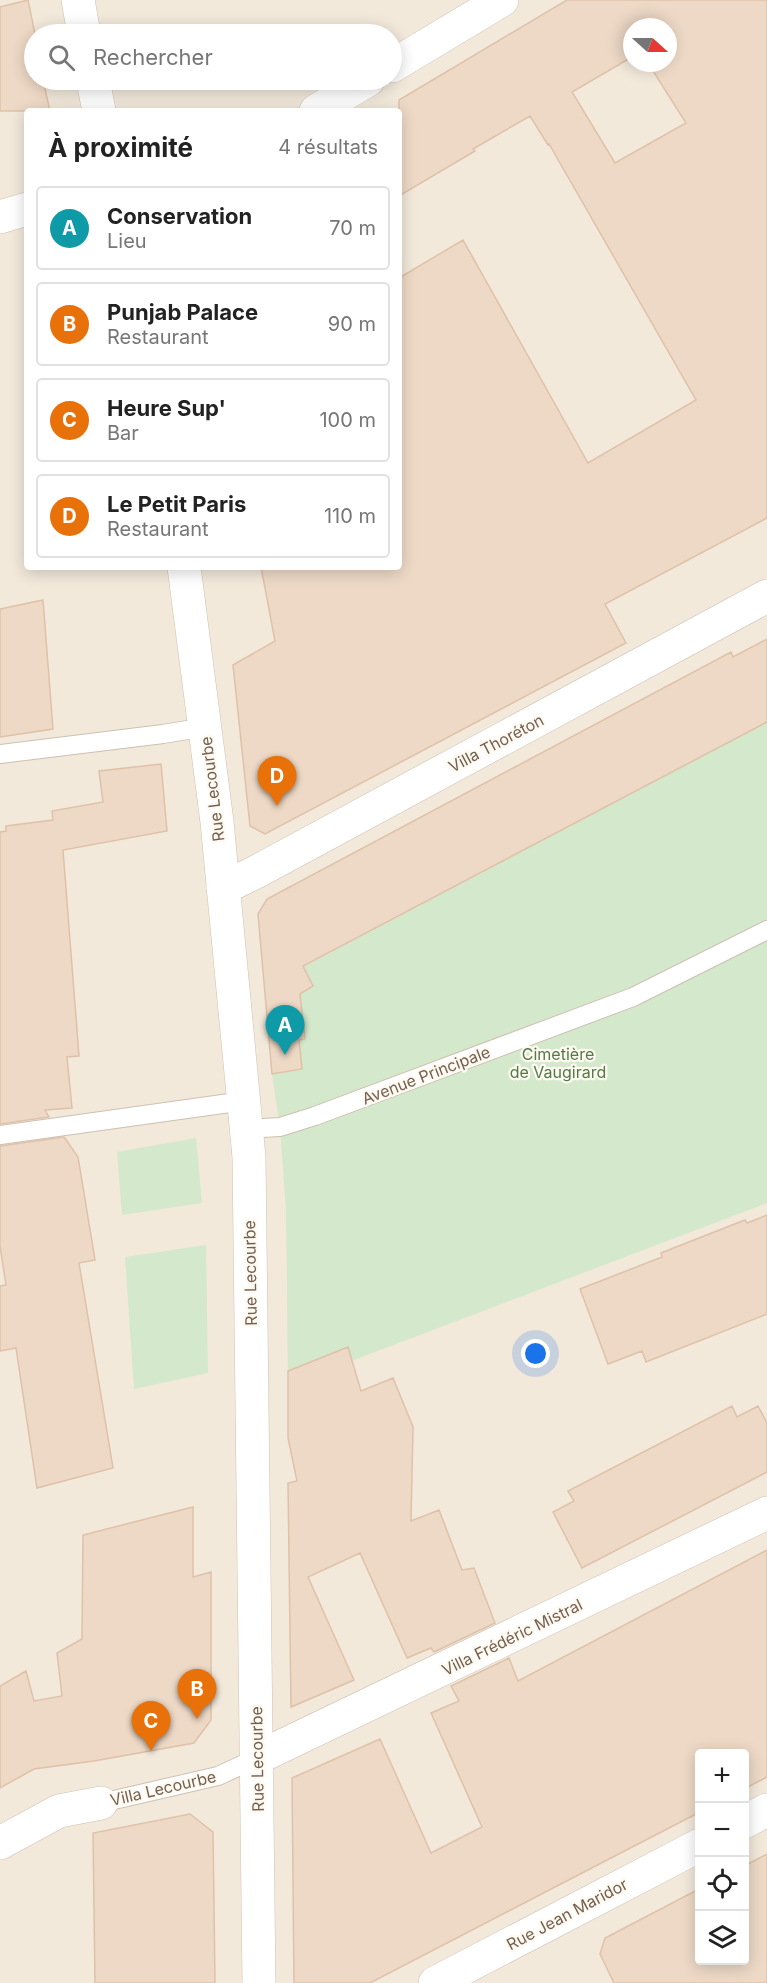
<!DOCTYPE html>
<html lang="fr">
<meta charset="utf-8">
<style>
body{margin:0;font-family:Inter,sans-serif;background:#f6f6f6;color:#222}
.controls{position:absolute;right:18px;bottom:18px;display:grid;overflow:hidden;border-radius:6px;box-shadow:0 3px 15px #0003}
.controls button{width:54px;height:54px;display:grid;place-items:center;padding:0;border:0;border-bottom:2px solid #e0e0e0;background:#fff;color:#222;font:30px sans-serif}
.compass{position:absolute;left:623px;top:18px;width:54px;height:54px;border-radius:50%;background:#fff;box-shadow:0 3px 15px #0003;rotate:111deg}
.you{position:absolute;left:536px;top:1354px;width:21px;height:21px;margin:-15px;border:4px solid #fff;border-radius:50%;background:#1a73e8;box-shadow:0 0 0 9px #1a73e833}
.badge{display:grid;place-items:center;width:39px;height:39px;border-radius:50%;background:#744e3d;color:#fff;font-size:20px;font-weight:700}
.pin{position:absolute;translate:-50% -50px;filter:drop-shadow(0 2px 3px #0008)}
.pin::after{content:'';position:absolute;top:32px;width:21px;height:18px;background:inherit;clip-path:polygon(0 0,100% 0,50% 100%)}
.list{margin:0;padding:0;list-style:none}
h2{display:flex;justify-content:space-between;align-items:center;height:78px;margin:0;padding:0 24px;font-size:26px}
h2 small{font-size:20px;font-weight:400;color:#767676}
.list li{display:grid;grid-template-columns:39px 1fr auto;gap:18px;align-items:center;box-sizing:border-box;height:84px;margin:0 12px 12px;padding:0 12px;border:2px solid #e0e0e0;border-radius:6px}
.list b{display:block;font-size:22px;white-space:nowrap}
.list p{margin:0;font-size:20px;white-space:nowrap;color:#767676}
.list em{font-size:20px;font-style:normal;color:#767676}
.icon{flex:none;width:33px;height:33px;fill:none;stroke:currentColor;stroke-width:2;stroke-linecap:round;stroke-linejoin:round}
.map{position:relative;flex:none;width:767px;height:1983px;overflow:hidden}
.search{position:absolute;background:#fff;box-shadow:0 3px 15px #0003;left:24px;top:24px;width:378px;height:66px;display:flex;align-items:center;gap:15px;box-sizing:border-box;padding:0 21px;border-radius:33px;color:#767676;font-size:22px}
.panel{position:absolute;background:#fff;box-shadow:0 3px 15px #0003;left:24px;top:108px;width:378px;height:462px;border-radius:6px}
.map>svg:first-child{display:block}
.residential{fill:#f2e9db;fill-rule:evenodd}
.green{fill:#d4e8cb}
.building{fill:#eed9c6;stroke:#dfc1a8;stroke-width:1.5;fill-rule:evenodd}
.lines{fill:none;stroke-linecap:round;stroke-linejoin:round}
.lane-casing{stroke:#cdc0b2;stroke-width:20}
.street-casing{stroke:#cdc0b2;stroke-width:34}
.secondary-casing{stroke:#cfc1b0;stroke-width:34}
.lane{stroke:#fff;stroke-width:18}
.street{stroke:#fff;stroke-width:33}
.secondary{stroke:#fff;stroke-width:33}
.labels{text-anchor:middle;stroke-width:4.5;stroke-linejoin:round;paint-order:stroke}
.street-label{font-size:16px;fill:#756050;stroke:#fefaf2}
.park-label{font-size:16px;fill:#547949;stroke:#fefaf2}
</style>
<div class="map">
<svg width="767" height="1983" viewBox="0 0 767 1983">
<rect width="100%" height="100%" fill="#fbf6ec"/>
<path class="residential" d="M0 0H767V1983H0ZM632 27H668V63H632ZM34 34H392V80H34ZM27 111H399V567H27ZM700 1754H744V1960H700Z"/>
<path class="green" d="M767 722V1203L288 1385 286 1211 280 1127 272 1074 265 987Z
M196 1138 202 1203 122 1215 117 1152Z
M206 1245 208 1373 134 1389 125 1257Z"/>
<path class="building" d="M28 0 35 34 34 80H43L50 111H0V7Z
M567 0H767V518L605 604 626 643 265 834 250 826 233 665 275 641 261 567H399V278L463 240 588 463 696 400 549 144 548 145 530 116 473 149 475 151 399 196V100ZM632 27H668V63H648L686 123 615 163 572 92 632 57Z
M43 600 53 729 0 737V609Z
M767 639V722L303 966 313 986 300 994 305 1039 299 1040 302 1069 272 1074 258 914 267 899 731 652 733 657Z
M161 764 167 831 63 850 79 1056 67 1057 72 1108 45 1110 49 1117 0 1124V832L6 831V826L53 820 52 811 103 802 99 771Z
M64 1137 78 1157 95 1260 79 1263 113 1468 37 1488 16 1348 0 1351V1286L6 1285 0 1246V1146Z
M767 1215V1314L646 1362 642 1351 608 1364 580 1289 662 1257 661 1253 704 1236 745 1220 747 1223Z
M348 1347 361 1391 393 1378 413 1427 411 1521 439 1510 462 1570 474 1568 495 1623 434 1652 431 1648 407 1658 360 1553 308 1577 354 1680 291 1707 288 1483 297 1481 288 1438V1371Z
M732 1406 737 1417 758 1406 767 1423V1472L582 1568 553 1512 574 1501 568 1491Z
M193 1507V1577L211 1572V1720L194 1743 94 1761 34 1769 0 1788V1686L26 1671 34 1701 62 1696 57 1653 82 1639 83 1535Z
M767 1550V1777L744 1789V1754H699V1812L696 1814 370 1983H294L292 1778 380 1739 431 1853 482 1827 431 1713 459 1701 451 1686 509 1658 518 1681Z
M190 1814 213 1832 215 1983H95L93 1833Z
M767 1854V1983H614L600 1954 605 1938 699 1889V1960H744V1866Z"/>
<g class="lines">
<defs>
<path id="lane" d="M0 754 163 734 205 727
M246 1129 280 1127 315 1116 633 997 767 930
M0 1135 244 1101
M101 1803 218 1776 257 1758"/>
<path id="street" d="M392 66 502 0
M316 111 368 80
M0 217 27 209
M223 888 256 872 767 596
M257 1758 767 1513
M744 1822 767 1810
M0 1843 59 1811 101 1803
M435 1983 700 1845"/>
<path id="secondary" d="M78 0 84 34
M93 80 99 111
M184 567 217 822 249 1157 259 1983"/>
</defs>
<use href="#lane" class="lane-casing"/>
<use href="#street" class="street-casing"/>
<use href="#secondary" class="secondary-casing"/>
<use href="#lane" class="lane"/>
<use href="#street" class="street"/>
<use href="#secondary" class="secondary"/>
</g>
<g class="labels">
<g class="street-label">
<text transform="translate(496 743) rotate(-28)" y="6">Villa Thoréton</text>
<text transform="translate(212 789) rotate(-97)" y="6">Rue Lecourbe</text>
<text transform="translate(426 1075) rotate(-21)" y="6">Avenue Principale</text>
<text transform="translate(250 1273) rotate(-91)" y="6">Rue Lecourbe</text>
<text transform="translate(512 1637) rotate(-26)" y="6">Villa Frédéric Mistral</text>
<text transform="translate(257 1759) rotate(-91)" y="6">Rue Lecourbe</text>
<text transform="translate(163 1788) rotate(-13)" y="6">Villa Lecourbe</text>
<text transform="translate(567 1914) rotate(-28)" y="6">Rue Jean Maridor</text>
</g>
<g class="park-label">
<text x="558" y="1060">Cimetière<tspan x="558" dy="18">de Vaugirard</tspan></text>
</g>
</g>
</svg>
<div class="controls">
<button>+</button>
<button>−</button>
<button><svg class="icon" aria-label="locate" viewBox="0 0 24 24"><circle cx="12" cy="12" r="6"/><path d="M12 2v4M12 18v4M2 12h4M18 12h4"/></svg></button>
<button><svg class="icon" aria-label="layers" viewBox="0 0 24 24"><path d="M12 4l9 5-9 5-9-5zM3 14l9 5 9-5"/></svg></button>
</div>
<svg class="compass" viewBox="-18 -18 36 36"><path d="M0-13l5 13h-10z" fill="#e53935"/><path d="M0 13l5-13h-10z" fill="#767676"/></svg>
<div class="you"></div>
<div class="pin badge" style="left:285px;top:1055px;background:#0f9aa8">A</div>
<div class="pin badge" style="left:197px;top:1719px;background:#e8710a">B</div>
<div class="pin badge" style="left:151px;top:1751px;background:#e8710a">C</div>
<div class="pin badge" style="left:277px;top:806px;background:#e8710a">D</div>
<div class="search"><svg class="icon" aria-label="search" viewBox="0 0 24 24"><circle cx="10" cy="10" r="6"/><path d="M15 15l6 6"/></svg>Rechercher</div>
<section class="panel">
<h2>À proximité<small>4 résultats</small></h2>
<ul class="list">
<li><span class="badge" style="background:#0f9aa8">A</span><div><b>Conservation</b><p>Lieu</p></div><em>70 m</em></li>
<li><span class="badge" style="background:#e8710a">B</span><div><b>Punjab Palace</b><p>Restaurant</p></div><em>90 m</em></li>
<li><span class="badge" style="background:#e8710a">C</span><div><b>Heure Sup'</b><p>Bar</p></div><em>100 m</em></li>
<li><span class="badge" style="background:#e8710a">D</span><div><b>Le Petit Paris</b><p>Restaurant</p></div><em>110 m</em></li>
</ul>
</section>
</div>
